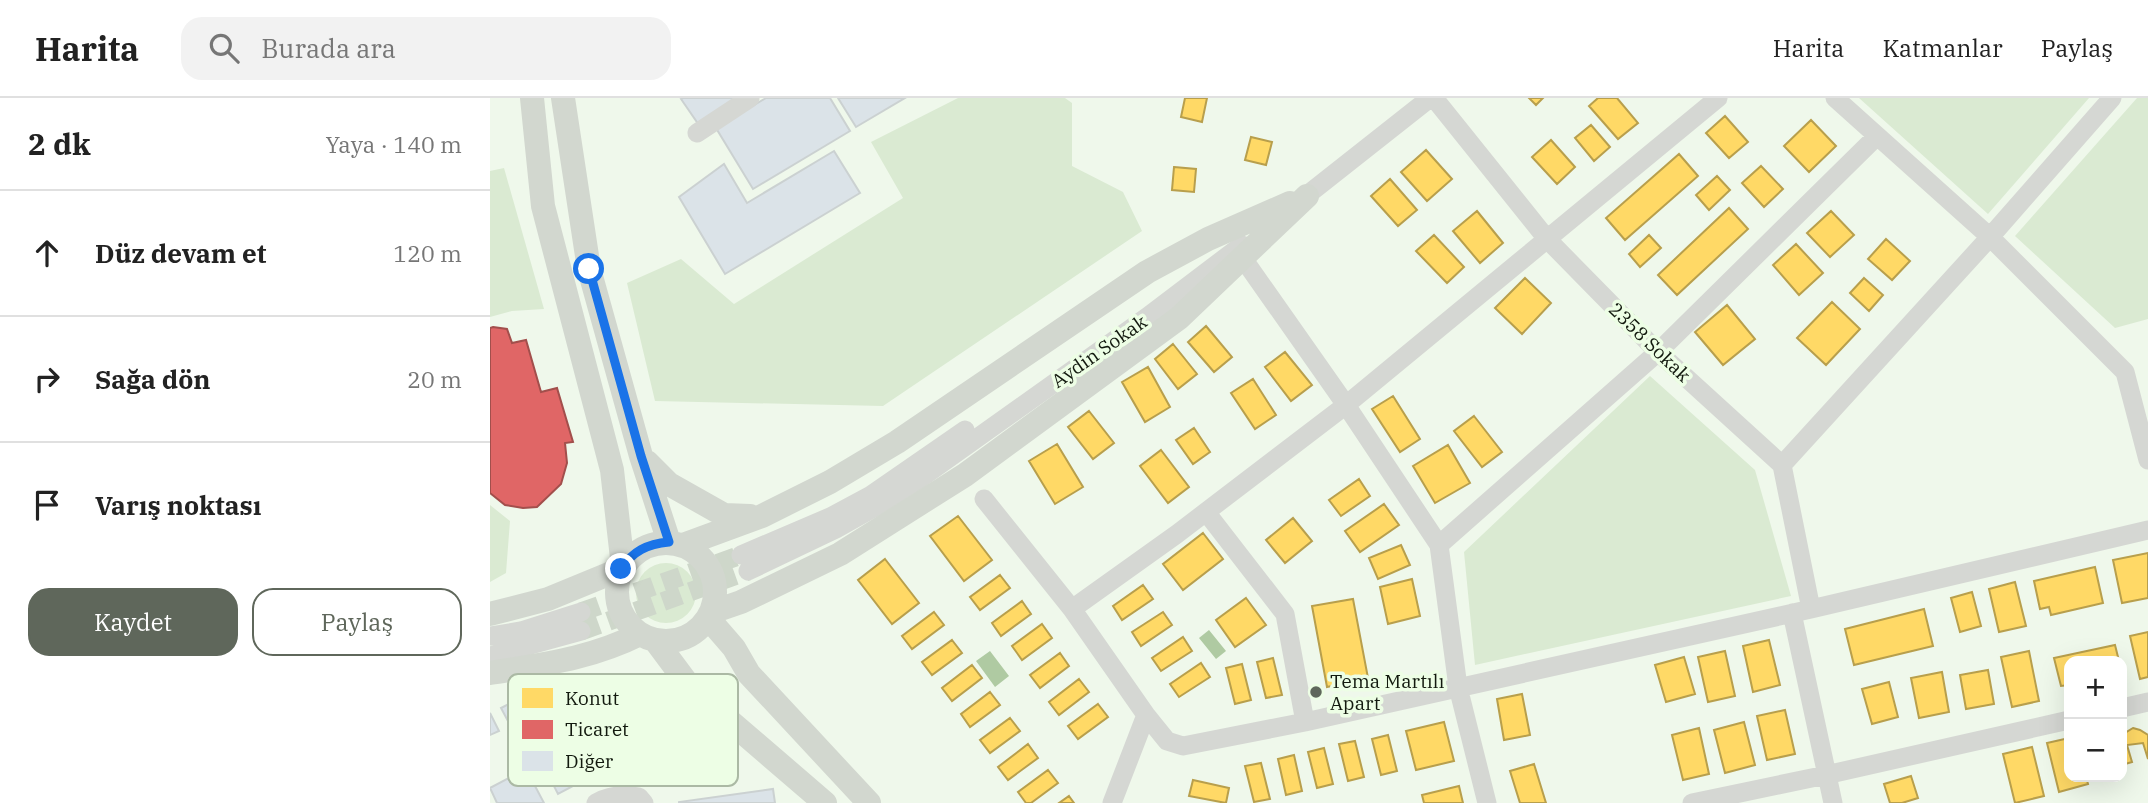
<!DOCTYPE html>
<html lang="tr">
<meta charset="utf-8">
<style>
body{margin:0;font-family:"IBM Plex Serif",serif;background:#f2f2f2;color:#222}
.controls{position:absolute;right:21px;bottom:21px;display:grid;overflow:hidden;border-radius:14px;box-shadow:0 7px 28px #0002}
.controls button{width:63px;height:63px;display:grid;place-items:center;padding:0;border:0;border-bottom:2px solid #e0e0e0;background:#fff;color:#222;font:35px sans-serif}
.stop{position:absolute;width:21px;height:21px;margin:-16px;border:5px solid #1a73e8;border-radius:50%;background:#fff}
.stop.end{background:#1a73e8;border-color:#fff;box-shadow:0 2px 7px #0008}
.list{margin:0;padding:0;list-style:none}
h2{display:flex;justify-content:space-between;align-items:center;height:91px;margin:0;padding:0 28px;font-size:30px}
h2 small{font-size:23px;font-weight:400;color:#767676}
.list li{display:grid;grid-template-columns:46px 1fr auto;gap:21px;align-items:center;box-sizing:border-box;height:126px;padding:0 28px;border-top:2px solid #e0e0e0}
.list b{display:block;font-size:26px;white-space:nowrap}
.list em{font-size:23px;font-style:normal;color:#767676}
.actions{display:flex;gap:14px;padding:21px 28px}
.actions a{flex:1;padding:16px 0;border:2px solid #5f675b;border-radius:21px;text-align:center;font-size:24px;color:#5f675b}
.actions .main{background:#5f675b;color:#fff}
.icon{flex:none;width:38px;height:38px;fill:none;stroke:currentColor;stroke-width:2;stroke-linecap:round;stroke-linejoin:round}
.map{position:relative;flex:none;width:1658px;height:705px;overflow:hidden}
header{display:flex;align-items:center;gap:42px;box-sizing:border-box;height:98px;padding:0 35px;background:#fff;border-bottom:2px solid #e0e0e0}
header strong{font-size:33px}
nav{display:flex;gap:38px;margin-inline-start:auto;font-size:24px}
.search{width:490px;height:63px;background:#f2f2f2;display:flex;align-items:center;gap:18px;box-sizing:border-box;padding:0 24px;border-radius:21px;color:#767676;font-size:26px}
main{display:flex}
aside{flex:1;background:#fff}
.map>svg:first-child{display:block}
.green{fill:#daead2}
.water{fill:#afcaa2}
.homes{fill:#ffd966;stroke:#b89f4c;stroke-width:2}
.shops{fill:#e06666;stroke:#a24f4c;stroke-width:2}
.building{fill:#dbe3e8;stroke:#cbd1d1;stroke-width:2}
.lines{fill:none;stroke-linecap:round;stroke-linejoin:round}
.minor-tunnel{stroke:#ced7ca;stroke-width:19;stroke-dasharray:19 10;stroke-linecap:butt}
.minor{stroke:#d5d7d3;stroke-width:19}
.major{stroke:#d2d7cf;stroke-width:24}
.route{stroke:#1a73e8;stroke-width:9}
.poi-dot{fill:#5f675b;stroke:#edfee5;stroke-width:2.5}
.labels{text-anchor:middle;stroke-width:7;stroke-linejoin:round;paint-order:stroke}
.street-label{font-size:19px;fill:#12190e;stroke:#edfee5}
.poi-label{font-size:19px;fill:#12190e;stroke:#edfee5;text-anchor:start}
.key{fill:#edfee5;stroke:#abb9a4;stroke-width:2}
.key-label{font-size:19px;fill:#12190e}
</style>
<header>
<strong>Harita</strong>
<div class="search"><svg class="icon" aria-label="search" viewBox="0 0 24 24"><circle cx="10" cy="10" r="6"/><path d="M15 15l6 6"/></svg>Burada ara</div>
<nav><a>Harita</a><a>Katmanlar</a><a>Paylaş</a></nav>
</header>
<main>
<aside>
<h2>2 dk<small>Yaya · 140 m</small></h2>
<ul class="list">
<li><svg class="icon" aria-label="ahead" viewBox="0 0 24 24"><path d="M12 20V5M6 11l6-6 6 6"/></svg><div><b>Düz devam et</b></div><em>120 m</em></li>
<li><svg class="icon" aria-label="right" viewBox="0 0 24 24"><path d="M7 20v-9h11M14 6l5 5-5 5"/></svg><div><b>Sağa dön</b></div><em>20 m</em></li>
<li><svg class="icon" aria-label="arrive" viewBox="0 0 24 24"><path d="M6 21V4h12l-3 4 3 4H6"/></svg><div><b>Varış noktası</b></div></li>
</ul>
<div class="actions"><a class="main">Kaydet</a><a>Paylaş</a></div>
</aside>
<div class="map">
<svg width="1658" height="705" viewBox="0 0 1658 705">
<rect width="100%" height="100%" fill="#eff8eb"/>
<path class="green" d="M468 0H575L582 5V68L633 94 652 133 393 308 165 303 137 185 191 161 244 206 413 100 381 44Z
M1369 0H1599L1498 116Z
M1647 0H1658V221L1625 230 1525 138Z
M14 70 54 211 22 213 0 219V73Z
M1160 278 1265 372 1301 498 985 567 974 454Z
M0 407 20 423 16 475 0 484Z
M146 495a30 30 0 1 1 60 0a30 30 0 1 1-60 0Z"/>
<path class="water" d="M719 532 736 553 726 561 709 540Z
M500 553 519 578 505 589 486 563Z"/>
<path class="homes" d="M695 0H717L712 24 691 19Z
M1039 0H1053L1046 7Z
M1108 0H1127L1148 25 1128 41 1099 8Z
M1235 18 1258 44 1239 60 1216 35Z
M1321 22 1346 48 1319 74 1294 48Z
M1101 27 1120 49 1104 63 1085 40Z
M761 39 782 44 776 67 755 62Z
M1061 42 1085 69 1067 86 1042 59Z
M936 52 962 81 937 103 911 74Z
M1189 56 1208 78 1135 142 1116 120Z
M1271 68 1293 91 1274 109 1252 85Z
M684 69 706 71 704 94 682 92Z
M1227 78 1240 92 1219 112 1206 97Z
M900 81 927 112 908 128 881 98Z
M1239 110 1258 131 1187 197 1168 177Z
M987 113 1013 145 990 165 963 133Z
M1341 113 1364 137 1340 159 1317 135Z
M944 137 974 169 957 185 926 153Z
M1159 137 1171 150 1150 169 1139 156Z
M1396 141 1420 163 1402 182 1378 161Z
M1306 146 1333 175 1309 197 1283 167Z
M1035 180 1061 205 1032 236 1005 210Z
M1374 180 1393 197 1379 213 1360 195Z
M1342 204 1370 231 1336 267 1307 240Z
M1237 207 1265 241 1233 267 1205 234Z
M716 228 742 259 724 274 698 244Z
M683 246 707 276 688 291 665 261Z
M795 254 822 287 801 303 775 269Z
M658 269 680 309 655 324 632 284Z
M763 281 786 317 765 331 741 295Z
M903 298 930 341 910 354 882 311Z
M599 313 624 345 603 361 578 329Z
M984 318 1012 354 992 369 964 333Z
M704 330 720 354 703 366 686 342Z
M567 346 593 389 565 406 539 363Z
M958 347 980 385 945 405 923 368Z
M671 352 699 389 678 405 650 368Z
M869 381 880 398 851 418 839 402Z
M894 406 909 427 870 454 855 433Z
M468 418 502 462 474 483 440 438Z
M803 420 822 443 795 465 776 442Z
M713 435 733 461 693 492 673 466Z
M911 447 920 467 888 481 879 460Z
M1658 455V500L1632 505 1623 462Z
M395 461 429 505 402 526 368 482Z
M1605 469 1613 505 1561 517 1559 509 1550 511 1544 483Z
M510 477 520 490 490 512 480 499Z
M922 481 930 518 898 526 890 489Z
M1525 484 1536 528 1509 534 1499 491Z
M653 487 663 501 632 522 623 508Z
M1482 494 1491 528 1470 534 1461 500Z
M756 500 776 527 745 549 726 522Z
M863 501 878 580 837 589 822 508Z
M532 503 541 516 511 538 502 525Z
M1434 511 1443 548 1364 567 1355 531Z
M444 514 454 527 422 551 412 538Z
M673 514 682 527 651 548 642 534Z
M552 526 562 540 532 562 522 548Z
M1658 534V579L1650 581 1640 538Z
M693 539 702 553 671 573 662 560Z
M462 542 472 555 442 577 432 564Z
M1279 542 1290 587 1263 594 1253 548Z
M1625 547 1629 563H1579V587L1571 588 1564 560Z
M1235 553 1245 598 1218 604 1208 559Z
M1539 553 1549 603 1522 609 1511 559Z
M570 555 579 568 550 590 540 577Z
M1194 559 1205 596 1176 604 1165 567Z
M783 560 792 597 776 600 767 564Z
M711 565 720 579 689 599 680 586Z
M752 566 761 602 745 606 736 570Z
M482 567 492 580 462 603 452 590Z
M1498 572 1504 606 1476 611 1470 577Z
M1452 574 1459 614 1429 620 1421 580Z
M589 581 599 594 569 617 559 604Z
M1399 584 1408 619 1382 626 1372 591Z
M500 594 510 607 480 629 471 616Z
M1032 596 1040 637 1014 642 1007 601Z
M608 606 618 619 588 641 578 628Z
M1295 612 1305 656 1277 662 1267 618Z
M520 620 530 633 500 655 490 642Z
M954 624 964 663 926 672 916 633Z
M1254 624 1265 667 1235 675 1224 632Z
M1209 630 1219 676 1193 682 1182 637Z
M1643 630 1650 632 1658 637V661L1653 645 1637 647 1642 664 1632 667V643L1635 635Z
M898 637 907 673 891 677 882 641Z
M1579 640V679H1596L1598 686 1569 694 1557 645Z
M865 643 874 679 858 683 849 646Z
M538 646 548 660 518 682 508 669Z
M1542 649 1554 698 1525 705 1513 656Z
M834 650 843 686 827 690 818 654Z
M804 657 812 693 796 697 788 661Z
M771 665 780 701 764 704 755 668Z
M1044 666 1056 705H1030L1020 673Z
M558 672 568 685 541 705H536L528 694Z
M1421 678 1428 700 1412 705H1400L1394 686Z
M703 682 739 690 736 705 699 698Z
M969 688 973 705H934L932 697Z
M579 698 584 705H569Z"/>
<path class="shops" d="M3 229 17 231 22 245 36 242 51 294 67 290 83 344 75 345 77 365 71 386 47 409 33 410 15 407 0 395V230Z"/>
<path class="building" d="M193 0H249L209 27 191 1Z
M276 0H340L360 33 263 91 226 30Z
M348 0H415L366 29Z
M344 53 370 95 235 176 189 99 234 66 257 105Z
M42 594 59 626 28 642 11 610Z
M0 615 9 633 0 637Z
M82 643 100 679 68 696 49 659Z
M36 671 54 705H7L0 690Z
M283 691 285 705H189V704Z"/>
<g class="lines">
<path class="minor-tunnel" d="M91 514 251 457
M91 533 258 473"/>
<path class="minor" d="M944 0 1057 141 1168 254 1292 367 1321 511
M1345 0 1500 139 1635 274 1658 362
M207 35 260 0
M807 105 940 0
M752 159 856 307 949 447 968 589 997 705
M1292 367 1500 139 1622 0
M494 401 582 511 656 617 677 643 693 648 815 624 1321 511 1658 432
M716 414 795 516 815 624
M949 447 1168 254 1387 38
M251 457 340 419 381 397 475 332
M258 473 346 431 387 408 431 380 657 219 752 147
M582 511 687 436 856 307 1228 0
M1302 515 1343 705
M0 538 31 533 91 514
M0 558 91 533
M1632 610 1658 604
M106 705C120 697 133 696 149 699L154 705
M622 705 656 617
M1202 705 1336 677 1579 622"/>
<path class="major" d="M42 0 53 108 122 372 133 469
M73 0 99 171 151 358 179 444
M157 364 179 386 234 417 260 418
M127 494a49 49 0 1 1 98 0a49 49 0 1 1-98 0Z
M193 447 272 418 340 384 407 344 657 174 718 141 800 105
M222 514 251 504 350 456 475 377 689 220 817 98
M0 516 58 501 131 471
M218 520 244 550 259 576 379 705
M165 542 200 589 335 705
M0 575C54 566 100 561 150 536"/>
</g>
<g class="lines">
<path class="route" d="M99 171 151 358 179 444C157 446 143 453 131 471"/>
</g>
<circle class="poi-dot" cx="826" cy="594" r="7"/>
<g class="labels">
<g class="street-label">
<text transform="translate(1160 244) rotate(44)" y="7">2358 Sokak</text>
<text transform="translate(609 253) rotate(-35)" y="7">Aydin Sokak</text>
</g>
<g class="poi-label">
<text x="840" y="590">Tema Martılı<tspan x="840" dy="22">Apart</tspan></text>
</g>
</g>
<rect x="18" y="576" width="230" height="112" rx="10" class="key"/>
<rect x="32" y="590" width="31" height="20" fill="#ffd966"/>
<rect x="32" y="622" width="31" height="19" fill="#e06666"/>
<rect x="32" y="653" width="31" height="20" fill="#dbe3e8"/>
<g class="key-label">
<text x="75" y="607">Konut</text>
<text x="75" y="638">Ticaret</text>
<text x="75" y="670">Diğer</text>
</g>
</svg>
<div class="controls">
<button>+</button>
<button>−</button>
</div>
<div class="stop" style="left:99px;top:171px"></div>
<div class="stop end" style="left:131px;top:471px"></div>
</div>
</main>
